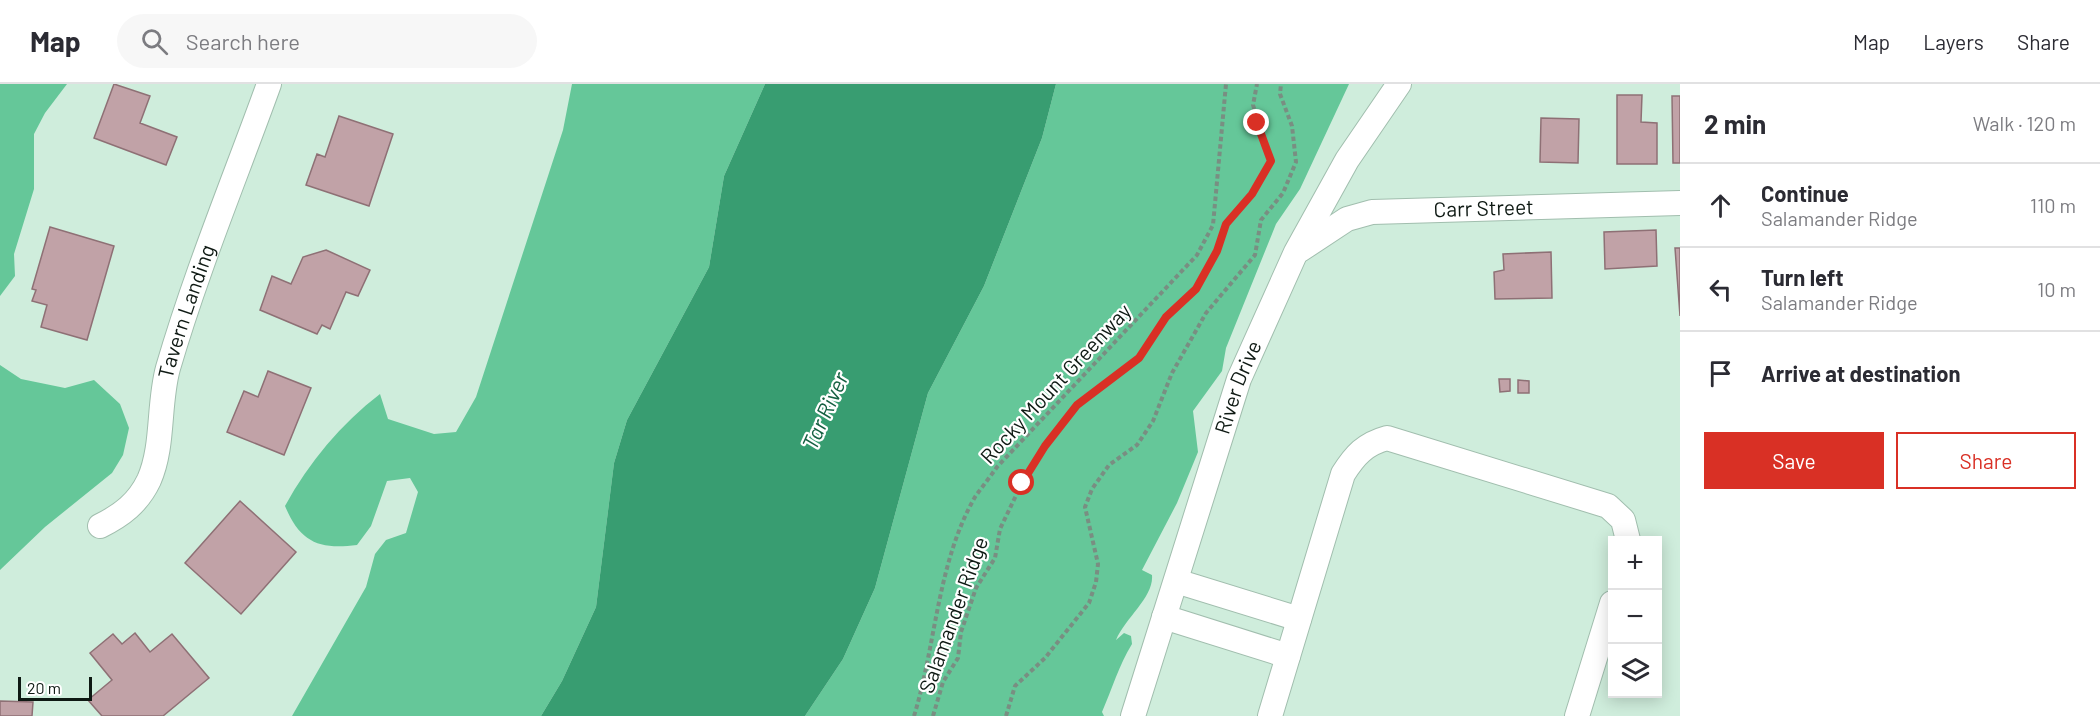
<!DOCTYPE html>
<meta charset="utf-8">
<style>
body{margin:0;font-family:Barlow,sans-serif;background:#f7f7f7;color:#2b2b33}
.controls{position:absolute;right:18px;bottom:18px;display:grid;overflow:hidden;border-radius:0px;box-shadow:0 3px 15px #0003}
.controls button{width:54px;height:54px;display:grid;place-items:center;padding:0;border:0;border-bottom:2px solid #e1e1e2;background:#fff;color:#2b2b33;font:30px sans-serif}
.scale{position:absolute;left:18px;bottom:15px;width:74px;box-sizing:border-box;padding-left:6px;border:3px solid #0e1913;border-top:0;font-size:16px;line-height:21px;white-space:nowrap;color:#0e1913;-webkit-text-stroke:4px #fff;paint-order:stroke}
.stop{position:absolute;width:18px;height:18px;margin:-14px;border:4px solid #d93025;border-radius:50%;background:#fff}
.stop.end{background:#d93025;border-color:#fff;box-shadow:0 2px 6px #0008}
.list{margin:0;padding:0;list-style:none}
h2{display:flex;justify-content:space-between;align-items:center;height:78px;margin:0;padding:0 24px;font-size:26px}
h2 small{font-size:20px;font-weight:400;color:#7c7c81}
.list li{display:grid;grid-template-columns:39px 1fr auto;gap:18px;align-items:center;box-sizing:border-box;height:84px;padding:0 24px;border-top:2px solid #e1e1e2}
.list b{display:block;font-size:22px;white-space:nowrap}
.list p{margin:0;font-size:20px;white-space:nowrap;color:#7c7c81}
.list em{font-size:20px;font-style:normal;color:#7c7c81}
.actions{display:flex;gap:12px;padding:18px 24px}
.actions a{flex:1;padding:14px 0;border:2px solid #d93025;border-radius:0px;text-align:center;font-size:21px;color:#d93025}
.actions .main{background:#d93025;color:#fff}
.icon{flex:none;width:33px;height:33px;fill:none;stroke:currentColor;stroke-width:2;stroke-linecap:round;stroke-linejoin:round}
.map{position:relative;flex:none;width:1680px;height:632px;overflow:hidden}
header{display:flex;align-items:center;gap:36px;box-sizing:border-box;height:84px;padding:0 30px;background:#fff;border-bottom:2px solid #e1e1e2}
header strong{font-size:28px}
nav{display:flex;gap:33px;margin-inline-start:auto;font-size:21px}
.search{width:420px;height:54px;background:#f7f7f7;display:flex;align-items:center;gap:15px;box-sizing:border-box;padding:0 21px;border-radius:33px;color:#7c7c81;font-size:22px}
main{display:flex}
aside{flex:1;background:#fff}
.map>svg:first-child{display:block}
.forest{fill:#65c799}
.water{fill:#389d71}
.building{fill:#c1a2a7;stroke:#8e7075;stroke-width:1.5}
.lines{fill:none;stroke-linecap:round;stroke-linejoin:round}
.minor-casing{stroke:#a1beae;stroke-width:26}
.path{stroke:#798e82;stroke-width:4;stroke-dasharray:4.5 3;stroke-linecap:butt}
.minor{stroke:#fff;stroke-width:24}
.route{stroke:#d93025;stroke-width:8}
.labels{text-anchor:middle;stroke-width:4.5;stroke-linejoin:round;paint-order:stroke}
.street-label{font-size:21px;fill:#0e1913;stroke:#fff}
.water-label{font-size:22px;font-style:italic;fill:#166042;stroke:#fff}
</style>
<header>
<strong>Map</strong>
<div class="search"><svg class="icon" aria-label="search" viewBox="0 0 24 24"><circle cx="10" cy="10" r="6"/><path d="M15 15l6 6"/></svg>Search here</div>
<nav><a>Map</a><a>Layers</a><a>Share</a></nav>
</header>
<main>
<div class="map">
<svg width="1680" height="632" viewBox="0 0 1680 632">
<rect width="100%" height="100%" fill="#cfeddc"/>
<path class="forest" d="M0 0H67L45 29 34 50V105L14 170 15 192 0 212Z
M572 0H765L724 92 709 183 627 336 614 379 596 523 562 597 541 632H292L366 503 375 470 386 456 406 449 418 408 410 394 387 397 371 442 357 461C319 466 300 458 285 422 309 378 341 340 380 310L388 335 434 350 456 348 476 313 563 46Z
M1056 0H1349L1300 105 1276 140 1226 264 1222 287 1193 327 1198 368 1177 419 1142 486 1152 491C1154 513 1126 533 1116 556L1124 549 1131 552 1132 560C1119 581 1112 605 1102 628L1104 632H805L843 575 875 504 928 309 984 202 1042 54Z
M0 281 21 295 65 304 94 296 120 320 129 344 123 371 112 389 45 443 0 486Z"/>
<path class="water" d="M765 0H1056L1042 54 984 202 928 309 875 504 843 575 805 632H541L562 597 596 523 614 379 627 336 709 183 724 92Z"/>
<path class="building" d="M114 0 150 12 140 39 177 53 166 81 94 54Z
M1617 11H1642L1641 38 1657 39V80H1617Z
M1672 12H1680V79H1673Z
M339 32 393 50 369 122 306 101 317 70 325 73Z
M1541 34 1579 35 1578 79 1540 78Z
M50 143 114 162 87 256 41 243 47 221 32 217 36 206 32 205Z
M1656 146 1657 182 1605 185 1604 148Z
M1675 164H1680V232Z
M326 166 370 186 358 212 346 208 330 245 322 241 317 250 260 226 272 192 291 200 303 173Z
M1551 168 1552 214 1495 215 1494 188 1504 186 1503 170Z
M268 287 311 304 284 371 227 348 244 307 258 313Z
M1499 295H1510V307L1500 308Z
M1518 296 1529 297V309H1518Z
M240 417 296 468 241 530 185 479Z
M135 549 150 568 172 550 209 594 163 632H102L88 616 112 596 90 569 113 550 122 560Z
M0 617 33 618 32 632H0Z"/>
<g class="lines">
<defs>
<g id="minor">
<path id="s1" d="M1300 166 1347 135 1372 128 1680 119"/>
<path id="s2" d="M100 442C122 431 138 419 149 396 164 362 158 320 168 284 196 188 235 94 269 0"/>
<path d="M1176 497 1299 535"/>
<path d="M1164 533 1288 572"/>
<path id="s3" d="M1133 632 1239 295 1296 168 1347 76 1399 0"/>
<path d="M1270 632 1343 390C1355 371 1365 360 1387 354L1608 422 1623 436 1628 456"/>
<path d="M1577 632 1612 519"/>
</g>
</defs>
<use href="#minor" class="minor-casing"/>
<path class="path" d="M914 632C936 561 937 479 975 413 982 403 990 393 997 383L1197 171 1213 141 1226 0
M933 632 943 598 958 574 961 548 976 504 995 474 1000 445 1022 399 1045 362 1077 321 1139 274 1166 233 1195 205 1217 167 1226 140 1252 110 1271 77 1253 21 1257 0
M1006 632 1015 602 1045 574 1089 519 1096 498 1098 480 1085 423 1092 405 1109 381 1137 361 1153 337 1172 289 1206 229 1255 171 1261 136 1283 109 1296 78 1292 42 1280 10 1281 0"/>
<use href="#minor" class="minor"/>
</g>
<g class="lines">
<path class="route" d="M1022 399 1045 362 1077 321 1139 274 1166 233 1196 205 1217 167 1226 140 1252 110 1271 77 1257 39"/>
</g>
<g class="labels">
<g class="street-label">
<text dy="7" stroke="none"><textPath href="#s1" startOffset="194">Carr Street</textPath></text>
<text dy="7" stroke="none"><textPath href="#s2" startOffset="242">Tavern Landing</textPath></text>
<text transform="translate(1056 300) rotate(-47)" y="7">Rocky Mount Greenway</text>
<text dy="7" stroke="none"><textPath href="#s3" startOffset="345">River Drive</textPath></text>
<text transform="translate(954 531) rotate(-70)" y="7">Salamander Ridge</text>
</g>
<g class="water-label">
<text transform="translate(825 327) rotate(-66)" y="8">Tar River</text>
</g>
</g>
</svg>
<div class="controls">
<button>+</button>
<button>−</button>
<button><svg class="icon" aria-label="layers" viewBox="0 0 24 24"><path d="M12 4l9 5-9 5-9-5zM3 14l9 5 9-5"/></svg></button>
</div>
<div class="scale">20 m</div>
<div class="stop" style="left:1022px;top:399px"></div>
<div class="stop end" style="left:1257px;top:39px"></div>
</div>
<aside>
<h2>2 min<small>Walk · 120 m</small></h2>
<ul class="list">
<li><svg class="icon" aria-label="ahead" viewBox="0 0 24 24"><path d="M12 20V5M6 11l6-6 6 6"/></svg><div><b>Continue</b><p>Salamander Ridge</p></div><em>110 m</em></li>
<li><svg class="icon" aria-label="left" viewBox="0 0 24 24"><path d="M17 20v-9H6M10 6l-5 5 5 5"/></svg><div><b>Turn left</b><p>Salamander Ridge</p></div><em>10 m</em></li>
<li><svg class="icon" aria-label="arrive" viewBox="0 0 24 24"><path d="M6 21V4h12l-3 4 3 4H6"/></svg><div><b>Arrive at destination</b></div></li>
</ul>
<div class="actions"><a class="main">Save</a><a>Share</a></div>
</aside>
</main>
